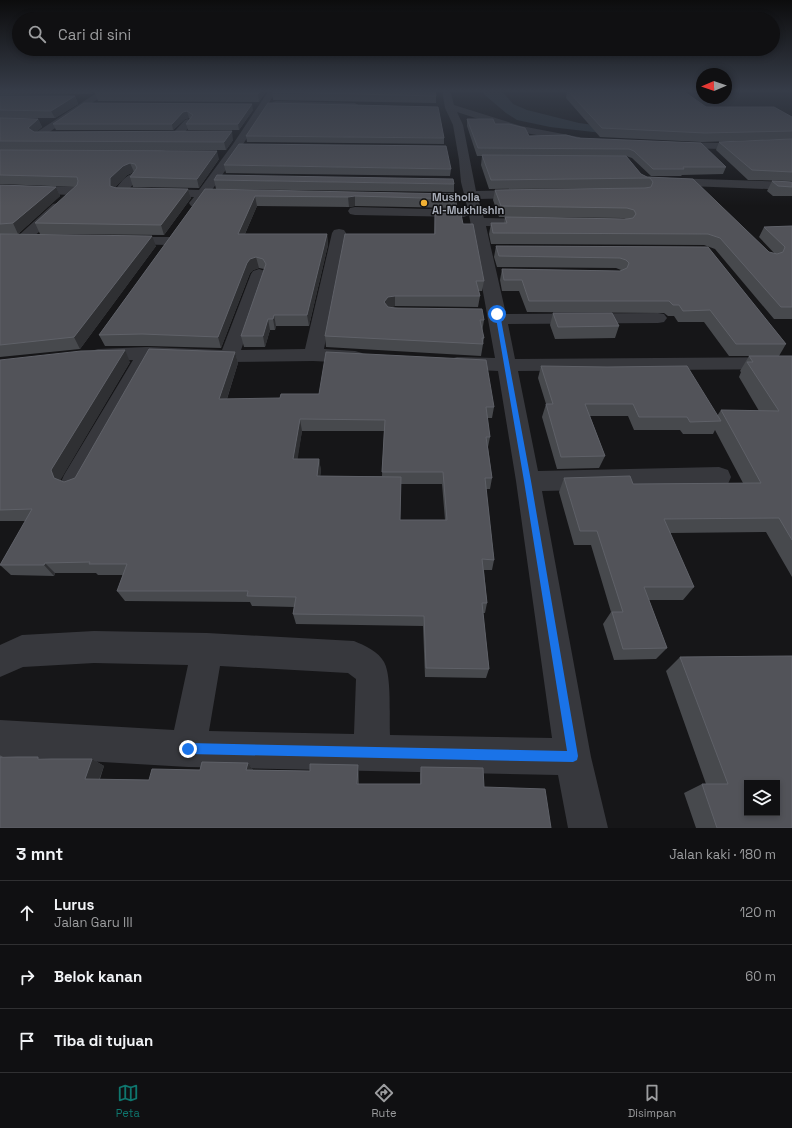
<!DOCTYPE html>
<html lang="id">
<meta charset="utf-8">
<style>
body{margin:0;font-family:"Space Grotesk",sans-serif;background:#19191b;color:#f1f3f6}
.controls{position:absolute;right:12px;bottom:12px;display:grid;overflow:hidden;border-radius:0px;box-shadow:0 2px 6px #0003}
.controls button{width:36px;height:36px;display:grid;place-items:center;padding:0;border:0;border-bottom:1px solid #303032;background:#101012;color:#f1f3f6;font:20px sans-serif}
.compass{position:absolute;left:696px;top:68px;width:36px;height:36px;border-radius:50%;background:#101012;box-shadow:0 2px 6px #0003;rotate:268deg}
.stop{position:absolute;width:12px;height:12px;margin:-9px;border:3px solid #1a73e8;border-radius:50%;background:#fff}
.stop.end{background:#1a73e8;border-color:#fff;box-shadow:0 1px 4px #0008}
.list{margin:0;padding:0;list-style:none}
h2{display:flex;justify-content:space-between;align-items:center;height:52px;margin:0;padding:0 16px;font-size:17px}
h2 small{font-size:13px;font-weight:400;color:#9c9d9f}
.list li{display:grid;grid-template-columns:26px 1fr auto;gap:12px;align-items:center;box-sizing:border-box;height:64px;padding:0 16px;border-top:1px solid #303032}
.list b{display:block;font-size:15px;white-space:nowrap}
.list p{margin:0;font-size:13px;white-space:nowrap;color:#9c9d9f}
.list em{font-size:13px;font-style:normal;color:#9c9d9f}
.icon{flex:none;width:22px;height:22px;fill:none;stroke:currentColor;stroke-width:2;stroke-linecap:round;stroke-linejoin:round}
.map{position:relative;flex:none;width:792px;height:828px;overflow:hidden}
.search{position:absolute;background:#101012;box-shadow:0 2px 6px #0003;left:12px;right:12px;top:12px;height:44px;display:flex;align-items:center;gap:10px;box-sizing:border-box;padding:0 14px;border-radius:22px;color:#9c9d9f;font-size:15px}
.sheet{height:244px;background:#101012}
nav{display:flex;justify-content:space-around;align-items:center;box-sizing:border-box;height:56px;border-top:1px solid #303032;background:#101012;font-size:11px;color:#9c9d9f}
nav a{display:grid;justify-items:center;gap:2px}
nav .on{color:#0f766e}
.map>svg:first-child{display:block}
.water{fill:#2c353c}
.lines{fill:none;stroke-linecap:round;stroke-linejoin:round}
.street{fill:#37383d;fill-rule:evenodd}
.wall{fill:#47494d;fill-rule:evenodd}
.shaded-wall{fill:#2f3033}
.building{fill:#525359;stroke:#5f6168;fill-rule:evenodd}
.route{fill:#1a73e8}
.poi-dot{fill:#f2b134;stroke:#111113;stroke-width:1.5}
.labels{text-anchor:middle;stroke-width:3;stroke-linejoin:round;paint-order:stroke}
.far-poi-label{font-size:11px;font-weight:bold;fill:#a8adb8;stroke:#111113;text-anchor:start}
</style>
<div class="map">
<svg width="792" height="828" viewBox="0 0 792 828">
<rect width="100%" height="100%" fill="#161618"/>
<path class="water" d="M479 90H501L513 104 527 110 579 123 624 129 792 136 715 141 602 133 550 127 517 120 506 113Z"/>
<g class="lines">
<path class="street" d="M101 90H111L4 163 0 164V156Z
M269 90H277L242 146 212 190 237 191 238 194 237 197H207L201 206H191L189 203 194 197 120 196 115 195 114 192C119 184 127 172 137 174L139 177 130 188 199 190 233 144Z
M442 90H450L454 105 521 126 579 137 584 140 579 143 515 131 457 112 463 125 476 191 523 190 528 191 529 194 528 197 523 198 478 199 484 218 533 219 538 220 540 223 538 226 533 227 486 226 506 314 658 313 664 314 667 318 664 322 658 323 508 324 515 359 792 357V369L518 371 538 471 719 467 728 470 731 477 728 484 719 487 542 491 591 757 608 828H568L558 775 188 767 0 756V720L174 730 188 665 94 663 23 667 0 677V645L22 635 94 631 207 633 354 641C364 645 379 652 384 662 392 676 389 717 390 735L552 738 516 481 498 371 457 369 450 367 447 363 450 359 457 357 495 358 469 215 464 217 355 215 350 214 348 211 350 208 355 207 468 210 461 182 459 160 453 125 445 108ZM220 666 348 673 356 679 354 734 209 731Z
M276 101 355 103 360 106 355 109 273 106 271 104 273 102Z
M188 119 193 122 185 132 205 133 206 135 205 137H173L172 135 173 133 185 120Z
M792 140V146L724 149 675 148 670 145 675 142 724 143Z
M667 178 792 182V190L663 185 661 182 663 179Z
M0 185 75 187 80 188 81 191 80 194 75 195 0 193Z
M58 203 63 204 65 207 63 210 28 242 23 243 18 242 16 239 18 236 53 204Z
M339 229 344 230 346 233 324 349 355 351 362 353 365 357 362 361 355 363 313 361 229 362 153 359 82 489 73 492 64 489 61 482 64 475 133 360 98 361 91 359 88 355 91 351 98 349 147 347 222 350 251 274 253 271 259 269 265 271 267 274 241 350 305 349 332 233 334 230Z
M124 237H169L174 238 176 241 174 244 169 245 119 244 117 241 119 238Z"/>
</g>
<path class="wall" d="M0 90H267L259 102 98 101 95 93 91 94 0 95Z
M567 90 792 117V139L702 142 600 137 566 98Z
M272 92 436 96V103L273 100Z
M0 96H75L78 104 55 118H0Z
M84 103 253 110 239 130H188L186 124 190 119 189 118 185 119 173 130H56L53 124Z
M0 118 38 119 42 127 36 132 233 140 226 150H160L219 159 199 188 133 187 130 177 134 172 127 175 115 187 188 189 191 198 164 235 40 234 35 223 76 187 0 184Z
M467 119 495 124 529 136 566 135 726 167 723 174 682 175 681 176H651L632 158 626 156 641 174 647 177 693 179 769 252 775 254 759 237 764 227 792 226V319H774L715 249 704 245 491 244 489 234 491 223H504L505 217 626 219 624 218 499 217 493 200 495 190 646 188 489 189 481 165 482 156H477L467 126Z
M246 136 444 138V144L247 142Z
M792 139V181L748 180 716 150 719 142Z
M224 165 451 169 450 176 226 173Z
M214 180 454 184V192L216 189Z
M772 181 792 182V196H773L767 191Z
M0 185 56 187 60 196 18 234H0Z
M205 189 457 199V208L355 206 349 207 257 206 245 234H327L328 245 309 326H276L275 330H270L265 347H244L241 336 264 269 259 268 253 270 250 273 221 348 147 346H105L99 335Z
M435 209 463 224 484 281 482 291H479L480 296 478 307 395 306 391 307 484 320 482 332 484 338 481 356 326 347 325 336 434 234Z
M0 234 156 246 80 349 0 357Z
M496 246 708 247 786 344 779 356H729L704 322H678L674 316H668L664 313 527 312 519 291H502L500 280 502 269 620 271 621 270 616 268 497 267 494 257Z
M553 313 619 326 615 338 555 339 550 325Z
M235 352 238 363 227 399 494 407 492 418H487L490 437 488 447 492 478 490 489H486L494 560 492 570H484L487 603 485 613H483L489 669 486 678 425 677 423 626 296 624 293 614 294 607 252 606 250 602 125 601 117 591 123 575H98L96 573H55L54 576 11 575 0 565 26 521H0V360L130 362 60 480 64 482 75 478ZM302 431H384L382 476H320L321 471 319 459H297ZM401 484H442L445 520H400Z
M749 356H792V577L766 532 670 533 694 587 683 600H649L667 648 656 659 614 660 603 624 611 612 591 545H574L559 492 564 478 633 484 743 483 715 430 713 434H683L680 430H634L628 416H590L605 456 599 468 557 469 542 417 546 404 538 378 541 366 717 416 721 410 759 411 739 377 741 372 740 371Z
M680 657 792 828H696L684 793 702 784H706L666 671Z
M0 755 3 757 41 759H92L104 766 100 779 149 780 200 770 248 763 253 770 359 772V784H420V774L421 767 484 787 0 828Z"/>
<path class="shaded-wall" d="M89 90H95V93L91 94Z
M261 90H267L259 102 258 94Z
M75 96 78 104 55 118 51 111Z
M252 104 253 110 239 130 238 124Z
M187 111 189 118 185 119 173 130 172 124 183 112Z
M38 119 42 127 32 136 28 128Z
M232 131 233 140 226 150 224 142Z
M217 151 219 159 199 188 197 179Z
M130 163 134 172 127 175 114 188 110 186V178L123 166Z
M56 187 60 196 18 234 13 223Z
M188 189 191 198 164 235 161 225Z
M255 196 257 206 240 245 238 234Z
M355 196V206L349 207 348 197Z
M327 234 328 245 309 326 307 315Z
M152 236 156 246 80 349 74 337Z
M256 257 259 268 253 270 250 273 221 348 218 337 247 263 250 259Z
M395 296V306L388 308 384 302 388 297Z
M274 315 276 326 275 330 273 319Z
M268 319 270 330 265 347 263 336Z
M125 350 130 362 60 481 54 478 51 470Z
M235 352 238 363 223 411 219 399Z
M300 419 302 431 296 470 293 459Z
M319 459 321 471 319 487 317 476Z
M45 563 55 573 54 576 44 565Z
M92 759 104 766 97 785 85 779Z
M248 763 253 770 252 777 246 770Z
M358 765 359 772 358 791 357 784Z"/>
<path class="building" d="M98 90H261L258 94 95 93Z
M273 90H435L436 96 272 92Z
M567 90H682L706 107H774L792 117V131L705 133 602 128Z
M0 96H75L51 111 0 110Z
M84 103 252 104 238 124H186L193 115 187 111 183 112 172 124H53Z
M268 103 438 107 444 138 246 136Z
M0 118 38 119 28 128 34 132 232 131 224 142 0 141Z
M467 119H493L495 124H509L525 128 529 136 566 135 577 138 701 143 726 167H683L684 169H653L634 151 629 149 478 148Z
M792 139V172L752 170 719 142Z
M239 144 446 146 451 169 224 165Z
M0 150 217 151 197 179 130 177 137 168 135 164 130 163 123 166 110 178V186L116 188 188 189 161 225 35 223 77 185 78 181 77 177 0 175Z
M482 155 626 156 641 174 647 177 693 179 769 252 777 254 783 252 785 247 764 227 792 226V307H781L720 238 708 234 493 233 491 223H507L505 217 627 219 633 218 636 214 634 210 627 208 501 206 495 190 645 188 651 187 653 182 650 178 491 180Z
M217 175 453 179 454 184 214 180Z
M772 181 792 182V187L778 186Z
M0 185 56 187 13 223 0 224Z
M205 189 456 194 457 199 355 196 348 197 255 196 238 234H327L307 315H274L273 319H268L263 336H241L266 264 263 259 256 257 250 259 247 263 218 337 142 334 99 335Z
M435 209H460L463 224H473L484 281H476L480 296H395L388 297 384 302 388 307 395 308 482 309 484 320H480L484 338H482L483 344 325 336 345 234H435Z
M0 234 152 236 74 337 0 345Z
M496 246 708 247 786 344H736L710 310 683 311 679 305H673L669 301H529L522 280H504L502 269 620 271 627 268 629 263 626 260 620 258 499 256Z
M553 313H612L619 326 558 327Z
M149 349 235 352 219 399 280 398 281 394H319L326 352 486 360 494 407H486L490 437H486L492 478H485L494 560 482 559 487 603H482L489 669 426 668 424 616 293 614 296 597 247 596 248 591H117L127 564H89L90 562 45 563 44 565H0L32 509 0 510V360L81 351 125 350 51 470 54 478 64 482 75 478ZM300 419 385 420 382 472H443L447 520H400L401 477 317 476 319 459H293Z
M749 356H792V540L779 518 664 519 694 587H644L667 648 623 649 612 612H623L597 531H580L564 478 630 476 633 484 761 483 721 410 779 411 747 362H753Z
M541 366 607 367 687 366 721 421 690 422 687 417H639L633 404H585L605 456 561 457 546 404H553Z
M792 656V828H717L702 784H728L680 657ZM747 783H777V813H747Z
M0 757H38V759H92L85 779 149 780 152 769 200 770 202 762 248 763 246 770 310 771V764L358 765 357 784H421V767L483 768 484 787 545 789 551 828H0Z"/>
<linearGradient id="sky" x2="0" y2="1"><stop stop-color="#0c0c0d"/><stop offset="0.44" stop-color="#363c48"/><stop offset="1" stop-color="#363c48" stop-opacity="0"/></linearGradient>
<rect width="792" height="206" fill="url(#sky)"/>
<path class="route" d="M495 312 500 314 531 481 578 756 577 760 573 762 188 754 185 752 183 749 185 745 188 743 567 751 524 481Z"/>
<circle class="poi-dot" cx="424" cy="203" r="4"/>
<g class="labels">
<g class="far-poi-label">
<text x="432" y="201">Musholla<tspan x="432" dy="13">Al-Mukhlishin</tspan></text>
</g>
</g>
</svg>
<div class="controls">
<button><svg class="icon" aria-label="layers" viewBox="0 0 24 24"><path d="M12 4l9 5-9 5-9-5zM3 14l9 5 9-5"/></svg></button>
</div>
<svg class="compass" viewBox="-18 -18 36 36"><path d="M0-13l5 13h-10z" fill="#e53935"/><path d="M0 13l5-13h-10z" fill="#9c9d9f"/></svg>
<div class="stop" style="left:497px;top:314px"></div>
<div class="stop end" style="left:188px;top:749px"></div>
<div class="search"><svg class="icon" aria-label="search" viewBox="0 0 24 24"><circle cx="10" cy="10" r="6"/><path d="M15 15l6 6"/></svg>Cari di sini</div>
</div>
<section class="sheet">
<h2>3 mnt<small>Jalan kaki · 180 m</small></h2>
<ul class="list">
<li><svg class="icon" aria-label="ahead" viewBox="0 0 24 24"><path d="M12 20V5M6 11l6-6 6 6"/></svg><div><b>Lurus</b><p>Jalan Garu III</p></div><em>120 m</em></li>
<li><svg class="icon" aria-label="right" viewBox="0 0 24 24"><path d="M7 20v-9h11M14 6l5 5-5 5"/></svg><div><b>Belok kanan</b></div><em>60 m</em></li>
<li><svg class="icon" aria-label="arrive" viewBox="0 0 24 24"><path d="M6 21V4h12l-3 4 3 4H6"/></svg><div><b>Tiba di tujuan</b></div></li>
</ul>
</section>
<nav>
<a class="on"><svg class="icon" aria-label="map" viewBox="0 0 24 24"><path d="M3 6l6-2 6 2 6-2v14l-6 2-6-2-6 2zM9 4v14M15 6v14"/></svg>Peta</a>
<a><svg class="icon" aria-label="directions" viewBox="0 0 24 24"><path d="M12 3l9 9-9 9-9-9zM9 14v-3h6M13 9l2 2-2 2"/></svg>Rute</a>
<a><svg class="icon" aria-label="saved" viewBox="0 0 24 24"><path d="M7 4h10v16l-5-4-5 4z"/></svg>Disimpan</a>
</nav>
